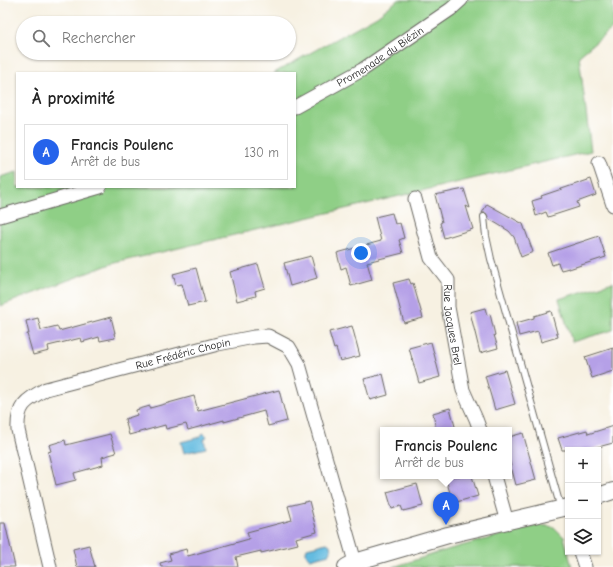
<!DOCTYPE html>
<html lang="fr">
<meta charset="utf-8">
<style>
body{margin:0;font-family:"Comic Neue",sans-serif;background:#f6f6f6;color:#222}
.controls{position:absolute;right:12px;bottom:12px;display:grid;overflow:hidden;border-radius:0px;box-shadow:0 1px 3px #0004}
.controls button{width:36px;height:36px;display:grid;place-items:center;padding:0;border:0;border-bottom:1px solid #e0e0e0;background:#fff;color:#222;font:20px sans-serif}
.you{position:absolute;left:361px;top:253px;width:14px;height:14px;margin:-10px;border:3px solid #fff;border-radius:50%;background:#1a73e8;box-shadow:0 0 0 6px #1a73e833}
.badge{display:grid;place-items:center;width:26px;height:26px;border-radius:50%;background:#2563eb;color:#fff;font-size:13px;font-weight:700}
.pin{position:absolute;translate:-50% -33px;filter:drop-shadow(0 1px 2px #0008)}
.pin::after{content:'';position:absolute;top:21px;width:14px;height:12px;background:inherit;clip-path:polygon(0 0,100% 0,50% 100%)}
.popup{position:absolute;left:380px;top:427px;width:132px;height:52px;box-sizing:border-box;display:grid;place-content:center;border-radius:0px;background:#fff;filter:drop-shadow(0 1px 3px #0005);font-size:13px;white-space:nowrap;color:#767676}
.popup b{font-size:15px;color:#222}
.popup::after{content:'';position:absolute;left:50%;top:100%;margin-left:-8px;border:8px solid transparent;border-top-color:#fff}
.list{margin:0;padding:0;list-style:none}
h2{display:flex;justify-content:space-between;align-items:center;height:52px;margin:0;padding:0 16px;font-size:17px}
h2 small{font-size:13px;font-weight:400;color:#767676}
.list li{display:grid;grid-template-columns:26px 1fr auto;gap:12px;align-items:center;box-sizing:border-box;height:56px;margin:0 8px 8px;padding:0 8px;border:1px solid #e0e0e0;border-radius:0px}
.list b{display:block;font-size:15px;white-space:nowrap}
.list p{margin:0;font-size:13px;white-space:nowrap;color:#767676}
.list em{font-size:13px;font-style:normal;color:#767676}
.icon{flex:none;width:22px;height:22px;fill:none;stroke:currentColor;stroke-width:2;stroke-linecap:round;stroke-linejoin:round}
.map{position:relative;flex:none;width:613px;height:567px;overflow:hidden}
.search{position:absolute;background:#fff;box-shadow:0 1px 3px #0004;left:16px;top:16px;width:280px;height:44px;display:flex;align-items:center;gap:10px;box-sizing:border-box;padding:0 14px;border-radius:22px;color:#767676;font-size:15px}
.panel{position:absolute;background:#fff;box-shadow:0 1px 3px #0004;left:16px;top:72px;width:280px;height:116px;border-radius:0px}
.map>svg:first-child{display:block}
.green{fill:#8fcf86;stroke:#567651}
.water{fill:#63bbe0;stroke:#406c7e}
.building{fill:#b5a0e7}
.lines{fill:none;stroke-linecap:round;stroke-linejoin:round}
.service-casing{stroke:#696761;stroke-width:8}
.minor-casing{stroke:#696761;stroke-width:15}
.tertiary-casing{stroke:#696761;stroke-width:18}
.service{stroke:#fff;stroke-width:6}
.minor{stroke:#fff;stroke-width:13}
.tertiary{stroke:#fff;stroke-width:16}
.labels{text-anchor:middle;stroke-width:3;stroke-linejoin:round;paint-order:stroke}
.street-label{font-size:11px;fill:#1c1c1c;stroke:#fff}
</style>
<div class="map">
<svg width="613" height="567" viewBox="0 0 613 567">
<rect width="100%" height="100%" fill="#fff"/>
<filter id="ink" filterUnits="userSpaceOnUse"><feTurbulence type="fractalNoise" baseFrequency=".025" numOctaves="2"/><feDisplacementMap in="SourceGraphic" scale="8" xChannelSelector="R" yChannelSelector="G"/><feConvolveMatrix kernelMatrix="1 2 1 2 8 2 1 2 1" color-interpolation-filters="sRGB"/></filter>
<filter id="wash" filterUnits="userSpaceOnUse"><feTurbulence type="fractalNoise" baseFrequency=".012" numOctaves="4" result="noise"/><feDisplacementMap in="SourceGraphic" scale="16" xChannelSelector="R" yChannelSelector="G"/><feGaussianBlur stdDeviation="0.9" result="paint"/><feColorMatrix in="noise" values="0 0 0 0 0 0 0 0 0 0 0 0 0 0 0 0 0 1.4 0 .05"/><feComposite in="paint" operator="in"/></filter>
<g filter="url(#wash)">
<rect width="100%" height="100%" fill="#f7f1e2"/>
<path class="green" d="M398 0H613V28L579 56 591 151 111 264 0 306V177L17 172V187H295V73H274L377 16Z
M613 282V330L572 342 559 299Z
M539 525 554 527 564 537 572 567H393L450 549Z"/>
<path class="water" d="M203 433 207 436 204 440 206 448 184 453 181 442 200 437Z
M327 543 330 545 331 551 329 554 310 559C306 556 305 552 307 548Z"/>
<g id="blocks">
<path class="building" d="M591 179 596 195 577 202 579 207 548 217 546 212 536 216 532 201 542 198 541 196Z
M464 189 470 208 466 206 473 229 444 238 440 223 442 222 435 195Z
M487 204 523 224 533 252 521 257 514 237 509 231 489 219 486 213H482Z
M392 213 395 224 400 223 404 238 399 240 403 253 367 262 372 280 351 286 346 267 341 269 337 253 381 241 375 217Z
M599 236 606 257 569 269V268L561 270 558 263 552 265 548 253Z
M311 256 317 278 290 286 284 263Z
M258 264 265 288 255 291 256 296 237 301 230 272Z
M196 268 205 302 188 306 182 284 176 285 173 274Z
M409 279 411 284 413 283 423 318 404 323 393 283Z
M485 308 487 315 490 314 495 335H494L498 348 480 353 470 312Z
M551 311 558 337 541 342 538 331 519 336 516 323 534 318V316Z
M111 317 115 333H114L115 338 100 341 99 337 82 342 81 338 48 346 49 351 33 355 27 334H29L26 321 38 318 41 330 57 326 59 331Z
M352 326 360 356 340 361 336 348 334 349 329 332Z
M431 342 440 377 419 383 409 348Z
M613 348V371L592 378 585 357Z
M505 370 515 404 495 410 485 376Z
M383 374 388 395 370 400 364 379Z
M279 390 287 421 268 426 264 411 224 422V420L188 430 186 424 166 429 165 425 129 435 125 419 137 415 136 410 150 406V408L194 396 198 411Z
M450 408 456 430H436L433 413Z
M613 426V443L587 450H562L558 438 587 430 588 434Z
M523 433 536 480 516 485 509 459V437Z
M110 434 116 453 102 457 103 465 74 473 76 480 56 485 48 452 51 451 49 445 65 440 66 445Z
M445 476H472L478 496 453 503Z
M417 484 423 506 403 511 401 506 392 509 387 492Z
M309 501 317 532 296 538 298 544 261 553V551L236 557 238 567H161L160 563 171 560 169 554 186 549 188 556 249 539 247 532 292 520 288 506Z
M0 523H5L15 567H0Z
M89 545 95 567H77L73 549Z"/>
</g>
</g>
<g filter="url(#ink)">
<use href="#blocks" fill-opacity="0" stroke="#696761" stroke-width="1"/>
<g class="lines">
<defs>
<path id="service" d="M484 217 486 236 491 259 561 509"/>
<g id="minor">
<path id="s1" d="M295 107 362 70 451 9 461 0"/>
<path d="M599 163 613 205"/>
<path id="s2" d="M415 199 431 258 448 280V307L463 390 476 419 480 430"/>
<path d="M0 216 100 187"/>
<path d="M494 476 507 522"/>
<path d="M580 552 585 567"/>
<path id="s3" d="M50 567 18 430C17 405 25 401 46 389L218 344 254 337 268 336 289 347 299 364 355 562"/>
</g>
<path id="tertiary" d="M598 496 613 491
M346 567 355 562 448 535 568 507"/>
</defs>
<use href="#service" class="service-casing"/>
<use href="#minor" class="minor-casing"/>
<use href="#tertiary" class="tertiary-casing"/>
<use href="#service" class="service"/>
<use href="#minor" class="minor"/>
<use href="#tertiary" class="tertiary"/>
</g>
</g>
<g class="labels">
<g class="street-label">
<text dy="4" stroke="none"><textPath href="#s1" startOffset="99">Promenade du Biézin</textPath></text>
<text dy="4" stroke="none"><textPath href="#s2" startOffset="134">Rue Jacques Brel</textPath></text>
<text dy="4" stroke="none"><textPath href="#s3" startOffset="336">Rue Frédéric Chopin</textPath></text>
</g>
</g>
</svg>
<div class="controls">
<button>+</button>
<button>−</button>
<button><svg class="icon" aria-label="layers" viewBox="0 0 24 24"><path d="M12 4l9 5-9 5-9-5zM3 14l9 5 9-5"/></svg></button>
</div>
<div class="you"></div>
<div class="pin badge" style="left:446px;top:525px">A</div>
<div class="popup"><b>Francis Poulenc</b>Arrêt de bus</div>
<div class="search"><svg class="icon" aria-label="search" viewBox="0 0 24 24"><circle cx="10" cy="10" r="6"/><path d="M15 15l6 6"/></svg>Rechercher</div>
<section class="panel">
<h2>À proximité<small></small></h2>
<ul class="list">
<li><span class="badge">A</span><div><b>Francis Poulenc</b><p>Arrêt de bus</p></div><em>130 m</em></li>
</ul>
</section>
</div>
